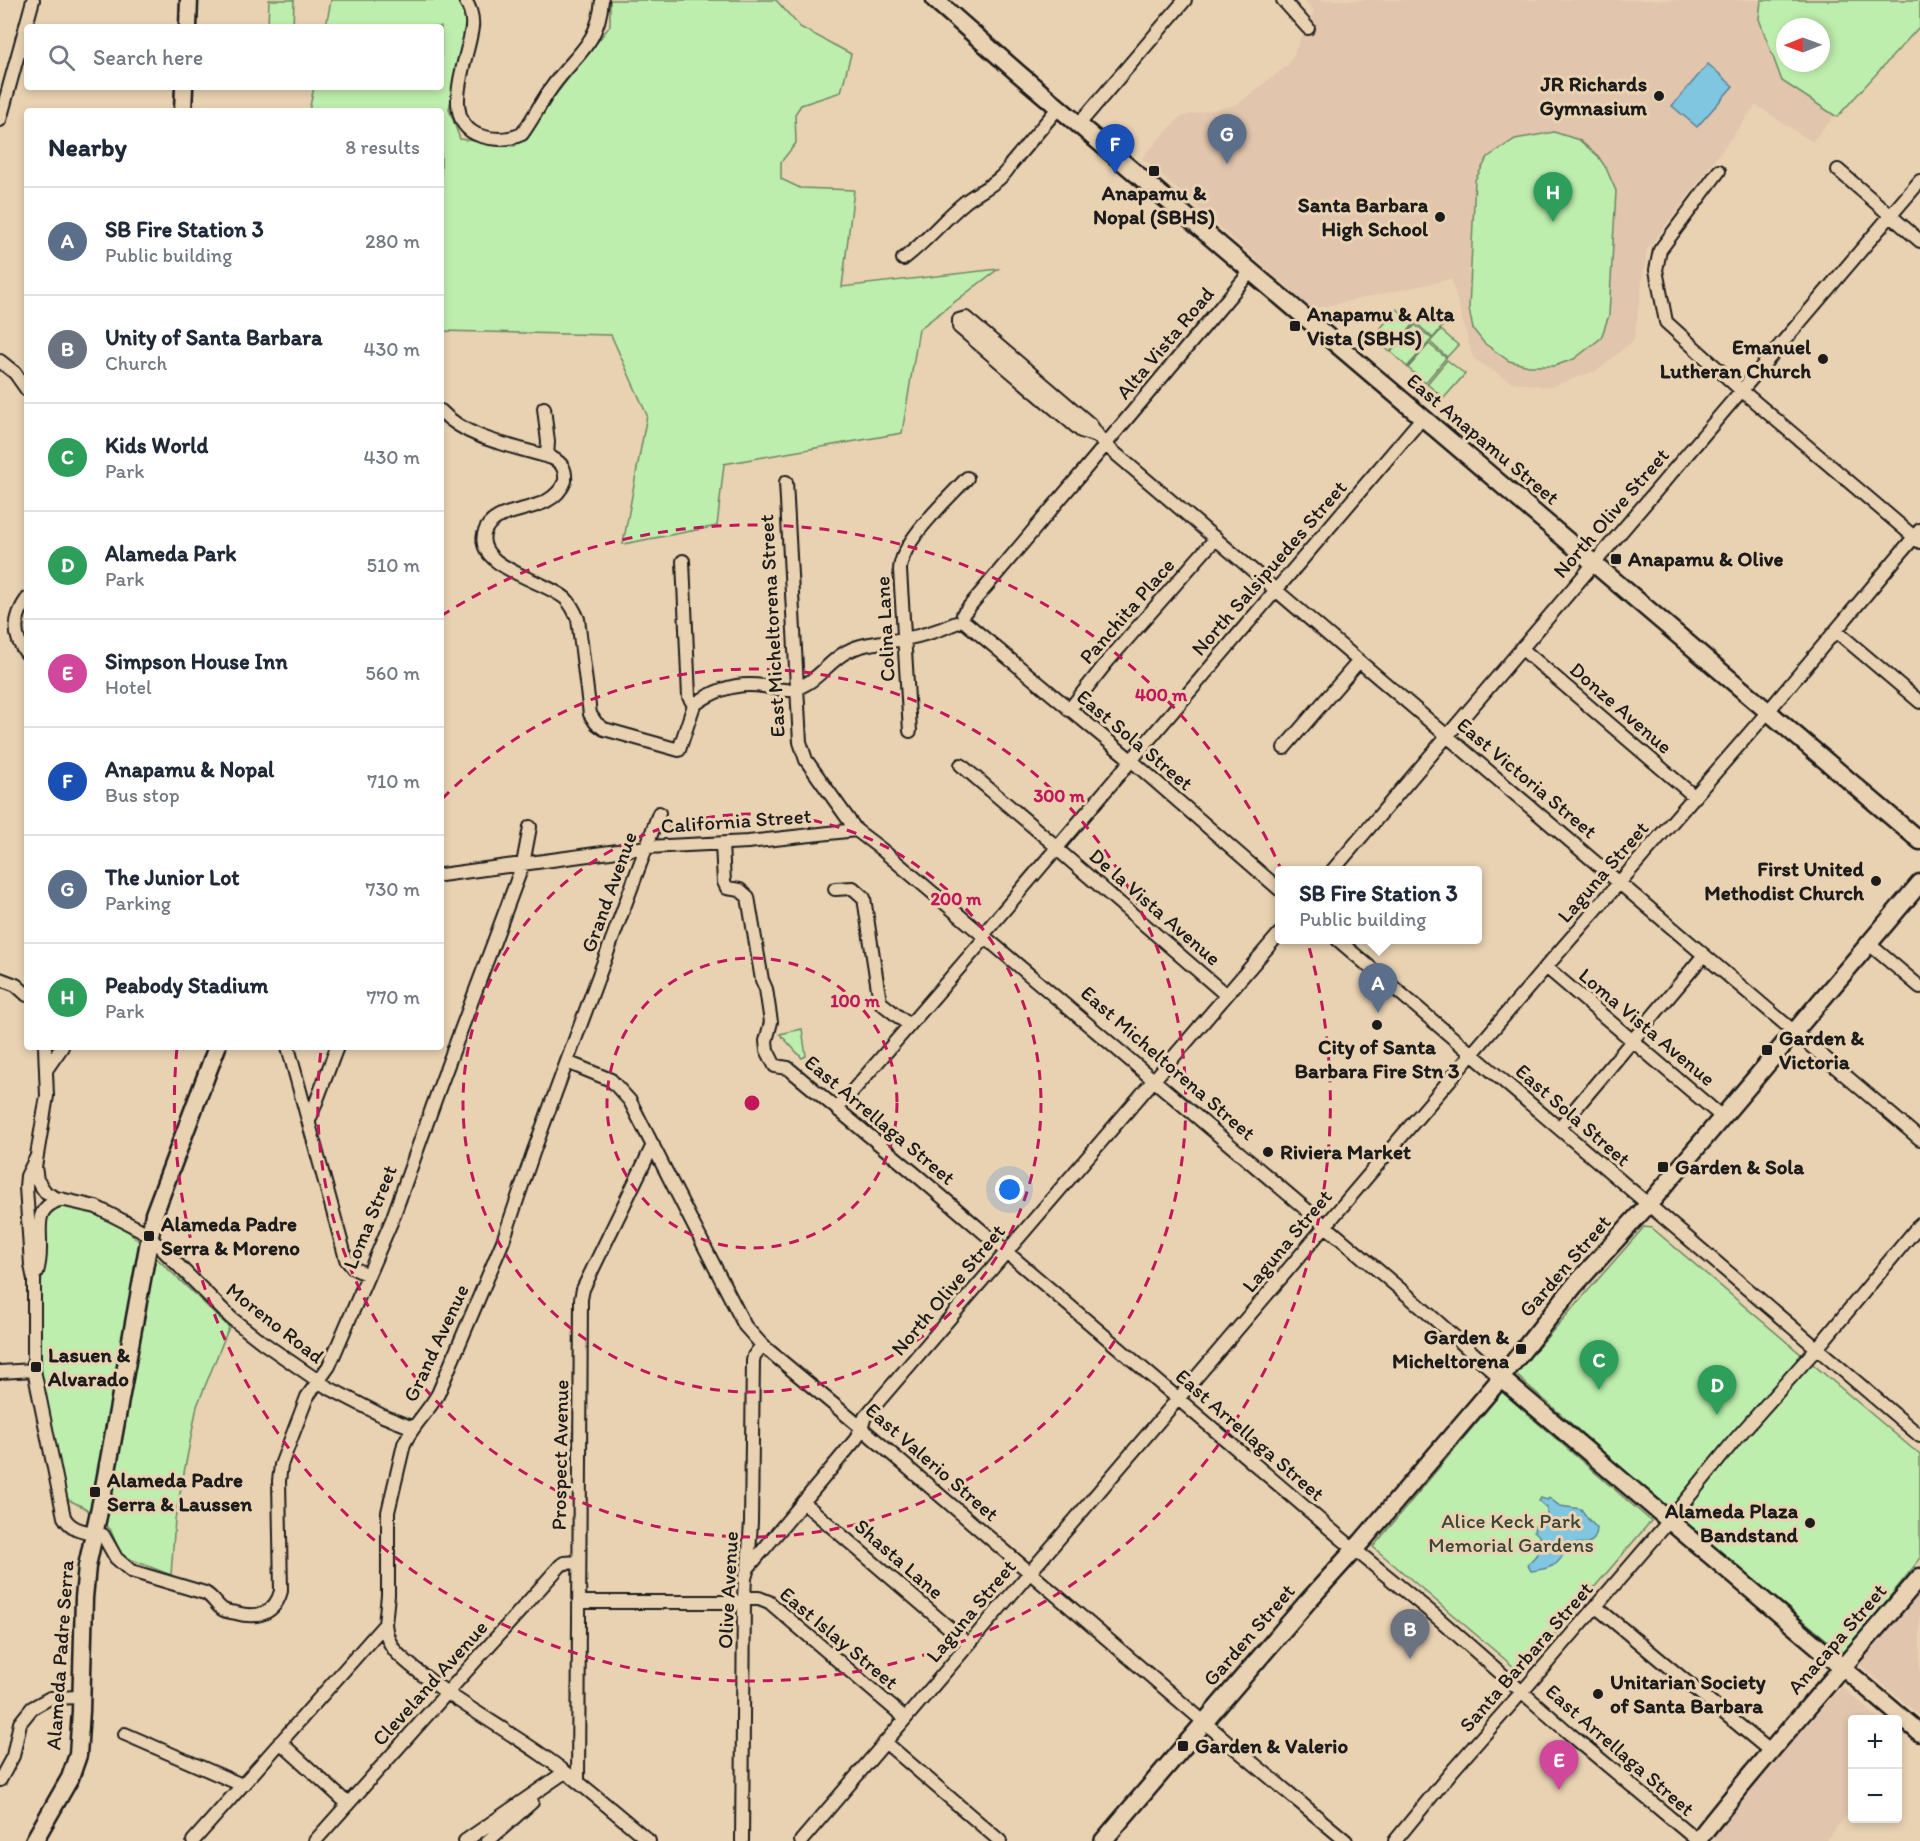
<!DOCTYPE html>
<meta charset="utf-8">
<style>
body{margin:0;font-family:Itim,sans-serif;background:#f6f6f7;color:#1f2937}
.controls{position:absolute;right:18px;bottom:18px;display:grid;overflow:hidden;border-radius:6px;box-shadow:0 3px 9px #0003}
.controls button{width:54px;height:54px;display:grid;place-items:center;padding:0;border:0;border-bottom:2px solid #e0e1e3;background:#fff;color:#1f2937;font:30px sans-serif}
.compass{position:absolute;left:1776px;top:18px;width:54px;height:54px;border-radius:50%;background:#fff;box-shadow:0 3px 9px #0003;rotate:269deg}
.you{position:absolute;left:1010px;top:1190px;width:21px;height:21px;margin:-15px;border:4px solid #fff;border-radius:50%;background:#1a73e8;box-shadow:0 0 0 9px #1a73e833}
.badge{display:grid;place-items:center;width:39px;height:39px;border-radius:50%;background:#db2777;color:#fff;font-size:20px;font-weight:700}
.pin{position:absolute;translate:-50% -50px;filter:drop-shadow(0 2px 3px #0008)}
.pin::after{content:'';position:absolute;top:32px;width:21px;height:18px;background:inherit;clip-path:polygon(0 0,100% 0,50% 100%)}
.popup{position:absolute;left:1275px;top:866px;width:207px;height:78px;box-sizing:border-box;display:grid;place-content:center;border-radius:6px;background:#fff;filter:drop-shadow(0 2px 4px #0005);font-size:20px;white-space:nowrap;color:#747a83}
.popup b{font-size:22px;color:#1f2937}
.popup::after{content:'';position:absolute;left:50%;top:100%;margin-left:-12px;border:12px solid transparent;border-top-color:#fff}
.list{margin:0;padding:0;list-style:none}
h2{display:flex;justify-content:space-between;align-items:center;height:78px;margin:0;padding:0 24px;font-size:26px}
h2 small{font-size:20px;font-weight:400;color:#747a83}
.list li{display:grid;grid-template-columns:39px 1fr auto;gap:18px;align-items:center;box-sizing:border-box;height:108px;padding:0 24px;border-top:2px solid #e0e1e3}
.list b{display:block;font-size:22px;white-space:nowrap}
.list p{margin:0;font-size:20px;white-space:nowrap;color:#747a83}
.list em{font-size:20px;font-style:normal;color:#747a83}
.icon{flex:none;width:33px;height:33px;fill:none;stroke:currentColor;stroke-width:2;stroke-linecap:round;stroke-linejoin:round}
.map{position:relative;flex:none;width:1920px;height:1841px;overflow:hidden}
.search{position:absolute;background:#fff;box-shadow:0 3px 9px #0003;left:24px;top:24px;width:420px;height:66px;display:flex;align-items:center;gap:15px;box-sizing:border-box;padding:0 21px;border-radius:6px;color:#747a83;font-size:22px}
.panel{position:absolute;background:#fff;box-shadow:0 3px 9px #0003;left:24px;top:108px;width:420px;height:942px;border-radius:6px}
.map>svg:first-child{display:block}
.built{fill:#e1c5ad;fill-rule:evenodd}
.green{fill:#beeead;stroke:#6d8564;stroke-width:1.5;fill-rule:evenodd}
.water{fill:#80c6e1;stroke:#588292;stroke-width:1.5}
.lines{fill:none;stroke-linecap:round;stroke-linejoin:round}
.street-casing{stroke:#1c1c1c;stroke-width:16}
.secondary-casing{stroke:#1c1c1c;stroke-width:21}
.street{stroke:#e9d2b2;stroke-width:12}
.secondary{stroke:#e9d2b2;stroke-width:16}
.ring{fill:none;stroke:#c2185b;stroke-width:3;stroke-dasharray:10 8}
.poi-dot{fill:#1c1c1c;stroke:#e9d2b2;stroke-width:2}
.labels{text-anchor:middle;stroke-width:6;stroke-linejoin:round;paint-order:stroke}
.poi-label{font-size:21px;font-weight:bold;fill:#1c1c1c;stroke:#e9d2b2;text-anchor:start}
.street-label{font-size:21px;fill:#1c1c1c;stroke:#e9d2b2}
.park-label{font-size:21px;fill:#3c4639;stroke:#e9d2b2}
.centre{fill:#c2185b;stroke:#e9d2b2;stroke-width:3}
.ring-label{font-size:18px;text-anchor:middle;font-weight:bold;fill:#c2185b;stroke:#e9d2b2;stroke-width:6;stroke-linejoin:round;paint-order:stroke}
</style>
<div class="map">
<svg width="1920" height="1841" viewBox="0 0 1920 1841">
<rect width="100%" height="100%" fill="#e9d2b2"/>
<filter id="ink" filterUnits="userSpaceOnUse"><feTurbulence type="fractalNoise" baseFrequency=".0167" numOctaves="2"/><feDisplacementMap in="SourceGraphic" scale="12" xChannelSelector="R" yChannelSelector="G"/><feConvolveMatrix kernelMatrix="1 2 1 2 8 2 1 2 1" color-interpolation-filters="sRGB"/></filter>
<g filter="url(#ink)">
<path class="built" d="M1303 0H1920V13L1812 142 1756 105 1647 250 1634 340 1598 370 1550 387 1511 382 1473 358 1451 279 1312 309 1142 158 1180 117 1238 104 1289 64 1314 11ZM1785 27H1821V63H1785Z
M1920 1589V1716L1856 1661Z
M1842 1687 1880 1719 1852 1720V1809L1825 1841H1717L1708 1833Z"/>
<path class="green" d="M269 0H294L293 27H268Z
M331 0H457L465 7 468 27 449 109 460 139 515 146 610 26V0H776L800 27 851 54 841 92 801 105 795 114 796 143 781 162V179L800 188 854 190 842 287 998 269 919 329 902 433 724 464 717 526 623 544 647 415 611 335 441 331V111H309L314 87H441V27H326Z
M1761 0H1920V26L1837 117 1782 81 1759 19ZM1785 27H1821V63H1785Z
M1554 132 1579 140 1598 156 1606 168 1616 191 1609 315 1601 338 1574 359 1554 366H1529L1509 361 1484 343 1473 329 1469 309 1475 180 1488 157 1515 139Z
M1397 309 1414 324 1390 352 1373 337Z
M1428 309 1445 323 1433 338 1416 323Z
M1415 325 1432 339 1407 367 1391 352Z
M1441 330 1458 345 1447 357 1430 342Z
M1429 344 1446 358 1425 383 1408 368Z
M1447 360 1465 374 1444 398 1427 384Z
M802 1029 806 1056 802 1058 780 1034Z
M75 1205 103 1216 125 1228 229 1327 197 1406 175 1519 171 1575 122 1556 110 1529 85 1508 65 1498 40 1378 38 1307 45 1253 44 1225 47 1212 57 1206Z
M1644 1227 1652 1228 1920 1455V1559L1844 1654 1660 1502 1515 1374Z
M1502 1392 1651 1521 1521 1673 1373 1547Z"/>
<path class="water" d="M1708 64 1733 86 1697 127 1672 106Z
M1541 1498 1547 1500 1549 1498 1560 1506 1581 1509 1588 1519 1597 1528C1596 1550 1580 1540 1569 1546 1563 1549 1564 1553 1561 1558 1556 1568 1540 1570 1531 1571L1527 1564C1538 1556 1548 1541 1534 1531L1535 1526 1544 1524 1547 1520V1508L1539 1501Z"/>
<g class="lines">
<defs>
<path id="street" d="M465 0C470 8 473 17 472 27 469 57 437 122 481 136 494 140 509 140 522 134 533 119 541 102 552 87 576 53 598 46 602 0
M1283 0 1308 28
M0 120 33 0
M1079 124 1185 0
M1838 170 1920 241
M1719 171 1660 250 1656 270 1666 322 1741 390 1920 542
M903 259C926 242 943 220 965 202 980 190 1002 182 1011 164L1059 107
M0 361 15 373 27 390
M544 408 548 442 547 456
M441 411C468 440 515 446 552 458 562 463 566 469 565 481 550 519 493 501 484 534 476 568 547 581 566 599 572 605 575 612 578 619L590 714 596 723 604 729 679 750 694 705 689 697 683 561
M1096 436 1081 431 959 327V320L966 318 1090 424 1101 440
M1109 440 1251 271
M1109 448 1920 1139
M786 482 800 742 806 760 856 830 881 849 1413 1300 1501 1378
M27 599C14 617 12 637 27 654
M963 614 1102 449
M965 622 1131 760 1279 889
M1836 631 1920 702
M1521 648 1695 797
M694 705C714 690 737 682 763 686 771 687 781 691 790 690 817 684 825 664 846 652 864 642 884 643 904 639 921 636 940 630 956 623
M1069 710 1107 662 1216 538
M910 731 900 570C901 541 947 500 967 478
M1284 748 1359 661
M961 765 1058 848
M722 844 724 882 727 888 740 890 748 897 762 980 766 989 771 1022 766 1041 767 1050 775 1066 788 1068 920 1178 1342 1539 1438 1618 1570 1734 1698 1841
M1057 849 1226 995
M1333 870 1920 181
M441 875 647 847 748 842 856 830
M835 889 853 888 864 898 880 1002 909 1025
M982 936 1423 417
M1338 940 1920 1436
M1868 943 1920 987
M1546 967 1722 1117
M0 979 16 985 27 995
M45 1047 47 1096 35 1167 37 1180 46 1193 56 1198 96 1207 141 1230 160 1247 231 1318 262 1342 327 1387 383 1416 413 1428
M288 1047 346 1259 353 1268 368 1275
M567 1062 611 1080 630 1101 745 1326 762 1345 851 1419 1204 1722 1346 1841
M46 1070 62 1047
M837 1109 985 938
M309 1121 337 1047
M1559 1128 1704 955
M36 1158 27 1176 26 1187 31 1265 34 1280V1370L64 1517C72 1532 88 1531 103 1535L116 1558 131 1571 205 1593C213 1597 215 1604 222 1609 226 1612 231 1612 236 1613 257 1619 275 1614 281 1591L279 1481 281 1465 307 1397 329 1366 392 1220 440 1086 523 864 530 827
M37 1272C39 1265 40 1257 40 1249 41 1225 33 1208 62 1199
M0 1372 34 1370
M804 1503 968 1644
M748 1568 856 1439 865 1417 1279 934
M744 1598H759L769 1602 905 1718
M579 1602H743
M1595 1606 1770 1751
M385 1624C386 1636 390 1647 400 1656 443 1695 495 1722 542 1755 580 1781 614 1812 649 1841
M125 1734 242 1785
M280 1742 348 1804
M885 1742 1000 1841
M0 1780 13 1756 20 1723 32 1708 50 1698 81 1697
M578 1781 581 1299 583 1289 653 1145
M193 1841 385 1624 388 1595V1512L404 1444C412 1426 428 1412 438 1394L503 1241 533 1153 659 813
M315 1841 560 1566 564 1563 579 1562
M465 1841 565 1772
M488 1841 532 1802
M742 1841 744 1598 745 1578 748 1568 751 1522 753 1361 754 1356 762 1345
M801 1841 1546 967 1760 721 1920 530
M1395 1841 1453 1770 1529 1684 1670 1520 1734 1441 1824 1340 1920 1224"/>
<path id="secondary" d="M935 0 1018 73 1920 841
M188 27 189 0
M183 111 184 87
M1501 1378 1920 1733
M34 1841 70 1778 78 1755 81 1711 84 1598 87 1566 102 1498 154 1214 217 1047
M1103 1841 1308 1601 1363 1540 1501 1378 1574 1286 1655 1197 1920 883
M1697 1841C1768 1750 1846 1665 1920 1577"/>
</defs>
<use href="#street" class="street-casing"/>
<use href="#secondary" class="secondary-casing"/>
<use href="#street" class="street"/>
<use href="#secondary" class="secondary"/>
</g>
</g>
<g class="ring">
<circle cx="752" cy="1103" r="145"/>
<circle cx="752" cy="1103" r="289"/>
<path d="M442 799A434 434 0 1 1 321 1050"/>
<path d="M441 616A578 578 0 1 1 177 1048"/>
</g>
<g class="poi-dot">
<circle cx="1659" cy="96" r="6"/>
<rect x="1148" y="165" width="12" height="12" rx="3"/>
<circle cx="1440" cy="217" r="6"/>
<rect x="1289" y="320" width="12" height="12" rx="3"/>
<circle cx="1823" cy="359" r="6"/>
<rect x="1610" y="553" width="12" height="12" rx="3"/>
<circle cx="1876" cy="881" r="6"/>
<circle cx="1377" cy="1025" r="6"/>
<rect x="1761" y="1044" width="12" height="12" rx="3"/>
<circle cx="1268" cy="1152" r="6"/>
<rect x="1657" y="1161" width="12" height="12" rx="3"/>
<rect x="143" y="1230" width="12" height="12" rx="3"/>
<rect x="1515" y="1343" width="12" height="12" rx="3"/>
<rect x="30" y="1361" width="12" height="12" rx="3"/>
<rect x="89" y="1486" width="12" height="12" rx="3"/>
<circle cx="1810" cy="1523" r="6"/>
<circle cx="1598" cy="1694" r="6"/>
<rect x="1177" y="1740" width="12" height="12" rx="3"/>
</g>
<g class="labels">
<g class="poi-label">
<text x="1647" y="91" text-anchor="end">JR Richards<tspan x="1647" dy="24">Gymnasium</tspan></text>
<text x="1154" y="200" text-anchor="middle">Anapamu &amp;<tspan x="1154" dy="24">Nopal (SBHS)</tspan></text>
<text x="1428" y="212" text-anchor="end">Santa Barbara<tspan x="1428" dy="24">High School</tspan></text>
<text x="1307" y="321">Anapamu &amp; Alta<tspan x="1307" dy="24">Vista (SBHS)</tspan></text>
<text x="1811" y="354" text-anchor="end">Emanuel<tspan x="1811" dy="24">Lutheran Church</tspan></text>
<text x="1628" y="566">Anapamu &amp; Olive</text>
<text x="1864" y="876" text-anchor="end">First United<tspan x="1864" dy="24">Methodist Church</tspan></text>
<text x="1779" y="1045">Garden &amp;<tspan x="1779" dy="24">Victoria</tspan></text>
<text x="1377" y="1054" text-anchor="middle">City of Santa<tspan x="1377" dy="24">Barbara Fire Stn 3</tspan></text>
<text x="1280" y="1159">Riviera Market</text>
<text x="1675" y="1174">Garden &amp; Sola</text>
<text x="161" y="1231">Alameda Padre<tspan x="161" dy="24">Serra &amp; Moreno</tspan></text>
<text x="1509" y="1344" text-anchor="end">Garden &amp;<tspan x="1509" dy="24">Micheltorena</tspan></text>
<text x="48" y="1362">Lasuen &amp;<tspan x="48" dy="24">Alvarado</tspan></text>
<text x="107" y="1487">Alameda Padre<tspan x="107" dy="24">Serra &amp; Laussen</tspan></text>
<text x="1798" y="1518" text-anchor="end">Alameda Plaza<tspan x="1798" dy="24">Bandstand</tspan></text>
<text x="1610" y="1689">Unitarian Society<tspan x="1610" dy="24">of Santa Barbara</tspan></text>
<text x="1195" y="1753">Garden &amp; Valerio</text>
</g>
<g class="street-label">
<text transform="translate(1165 343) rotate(-50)" y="7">Alta Vista Road</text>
<text transform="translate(1483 439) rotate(40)" y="7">East Anapamu Street</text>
<text transform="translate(1611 513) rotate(-49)" y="7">North Olive Street</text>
<text transform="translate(1269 568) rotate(-49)" y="7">North Salsipuedes Street</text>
<text transform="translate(1127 611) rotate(-49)" y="7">Panchita Place</text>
<text transform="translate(772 626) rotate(-93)" y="7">East Micheltorena Street</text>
<text transform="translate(885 629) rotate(-93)" y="7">Colina Lane</text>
<text transform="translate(1621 708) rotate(41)" y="7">Donze Avenue</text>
<text transform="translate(1135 740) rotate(40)" y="7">East Sola Street</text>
<text transform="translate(1527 778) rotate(40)" y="7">East Victoria Street</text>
<text transform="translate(736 821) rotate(-4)" y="7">California Street</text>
<text transform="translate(1603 872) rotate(-49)" y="7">Laguna Street</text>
<text transform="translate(609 892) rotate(-70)" y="7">Grand Avenue</text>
<text transform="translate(1155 907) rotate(41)" y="7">De la Vista Avenue</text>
<text transform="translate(1647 1027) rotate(40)" y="7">Loma Vista Avenue</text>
<text transform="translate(1168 1063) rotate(41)" y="7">East Micheltorena Street</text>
<text transform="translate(1573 1115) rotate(41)" y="7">East Sola Street</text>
<text transform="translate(880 1120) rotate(40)" y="7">East Arrellaga Street</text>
<text transform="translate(370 1217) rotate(-68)" y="7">Loma Street</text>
<text transform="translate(1287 1241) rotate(-50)" y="7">Laguna Street</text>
<text transform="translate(1565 1266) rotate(-49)" y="7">Garden Street</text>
<text transform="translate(948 1290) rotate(-50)" y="7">North Olive Street</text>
<text transform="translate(275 1323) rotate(38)" y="7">Moreno Road</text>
<text transform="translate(436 1343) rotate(-65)" y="7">Grand Avenue</text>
<text transform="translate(1250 1435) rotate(41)" y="7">East Arrellaga Street</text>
<text transform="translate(560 1455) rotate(-89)" y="7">Prospect Avenue</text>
<text transform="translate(932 1462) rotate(41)" y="7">East Valerio Street</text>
<text transform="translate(899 1559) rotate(41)" y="7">Shasta Lane</text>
<text transform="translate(728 1590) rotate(-87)" y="7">Olive Avenue</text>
<text transform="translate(971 1611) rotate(-50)" y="7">Laguna Street</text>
<text transform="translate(1249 1635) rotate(-49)" y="7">Garden Street</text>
<text transform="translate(839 1638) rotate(40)" y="7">East Islay Street</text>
<text transform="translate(1837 1639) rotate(-49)" y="7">Anacapa Street</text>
<text transform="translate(60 1655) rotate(-86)" y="7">Alameda Padre Serra</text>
<text transform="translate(1526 1657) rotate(-49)" y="7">Santa Barbara Street</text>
<text transform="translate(430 1683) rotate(-48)" y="7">Cleveland Avenue</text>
<text transform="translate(1620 1750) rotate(41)" y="7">East Arrellaga Street</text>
</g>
<g class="park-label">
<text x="1511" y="1528">Alice Keck Park<tspan x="1511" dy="24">Memorial Gardens</tspan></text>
</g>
</g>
<circle cx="752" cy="1103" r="9" class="centre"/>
<g class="ring-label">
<text x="1161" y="701">400 m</text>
<text x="1059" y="802">300 m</text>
<text x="956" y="905">200 m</text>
<text x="855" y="1007">100 m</text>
</g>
</svg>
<div class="controls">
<button>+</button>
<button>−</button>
</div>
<svg class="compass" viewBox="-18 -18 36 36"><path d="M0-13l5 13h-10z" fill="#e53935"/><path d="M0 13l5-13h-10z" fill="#747a83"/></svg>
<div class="you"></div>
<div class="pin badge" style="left:1378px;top:1013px;background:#5c6f8a">A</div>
<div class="popup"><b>SB Fire Station 3</b>Public building</div>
<div class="pin badge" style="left:1410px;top:1659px;background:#6b7280">B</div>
<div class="pin badge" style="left:1599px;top:1390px;background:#2e9e5b">C</div>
<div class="pin badge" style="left:1717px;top:1415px;background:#2e9e5b">D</div>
<div class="pin badge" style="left:1559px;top:1790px;background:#d1479c">E</div>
<div class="pin badge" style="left:1115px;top:174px;background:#1a4fb4">F</div>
<div class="pin badge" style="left:1227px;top:164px;background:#5c6f8a">G</div>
<div class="pin badge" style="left:1553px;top:222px;background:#2e9e5b">H</div>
<div class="search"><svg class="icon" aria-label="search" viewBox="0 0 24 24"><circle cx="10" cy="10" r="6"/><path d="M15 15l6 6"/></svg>Search here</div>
<section class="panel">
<h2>Nearby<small>8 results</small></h2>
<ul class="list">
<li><span class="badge" style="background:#5c6f8a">A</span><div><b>SB Fire Station 3</b><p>Public building</p></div><em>280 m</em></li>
<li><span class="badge" style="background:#6b7280">B</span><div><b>Unity of Santa Barbara</b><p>Church</p></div><em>430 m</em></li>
<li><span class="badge" style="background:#2e9e5b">C</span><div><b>Kids World</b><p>Park</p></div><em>430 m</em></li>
<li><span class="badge" style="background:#2e9e5b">D</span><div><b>Alameda Park</b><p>Park</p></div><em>510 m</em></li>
<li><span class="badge" style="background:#d1479c">E</span><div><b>Simpson House Inn</b><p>Hotel</p></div><em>560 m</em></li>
<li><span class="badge" style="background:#1a4fb4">F</span><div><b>Anapamu &amp; Nopal</b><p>Bus stop</p></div><em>710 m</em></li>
<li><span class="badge" style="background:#5c6f8a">G</span><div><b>The Junior Lot</b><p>Parking</p></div><em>730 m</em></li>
<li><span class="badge" style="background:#2e9e5b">H</span><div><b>Peabody Stadium</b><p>Park</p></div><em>770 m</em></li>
</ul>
</section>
</div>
